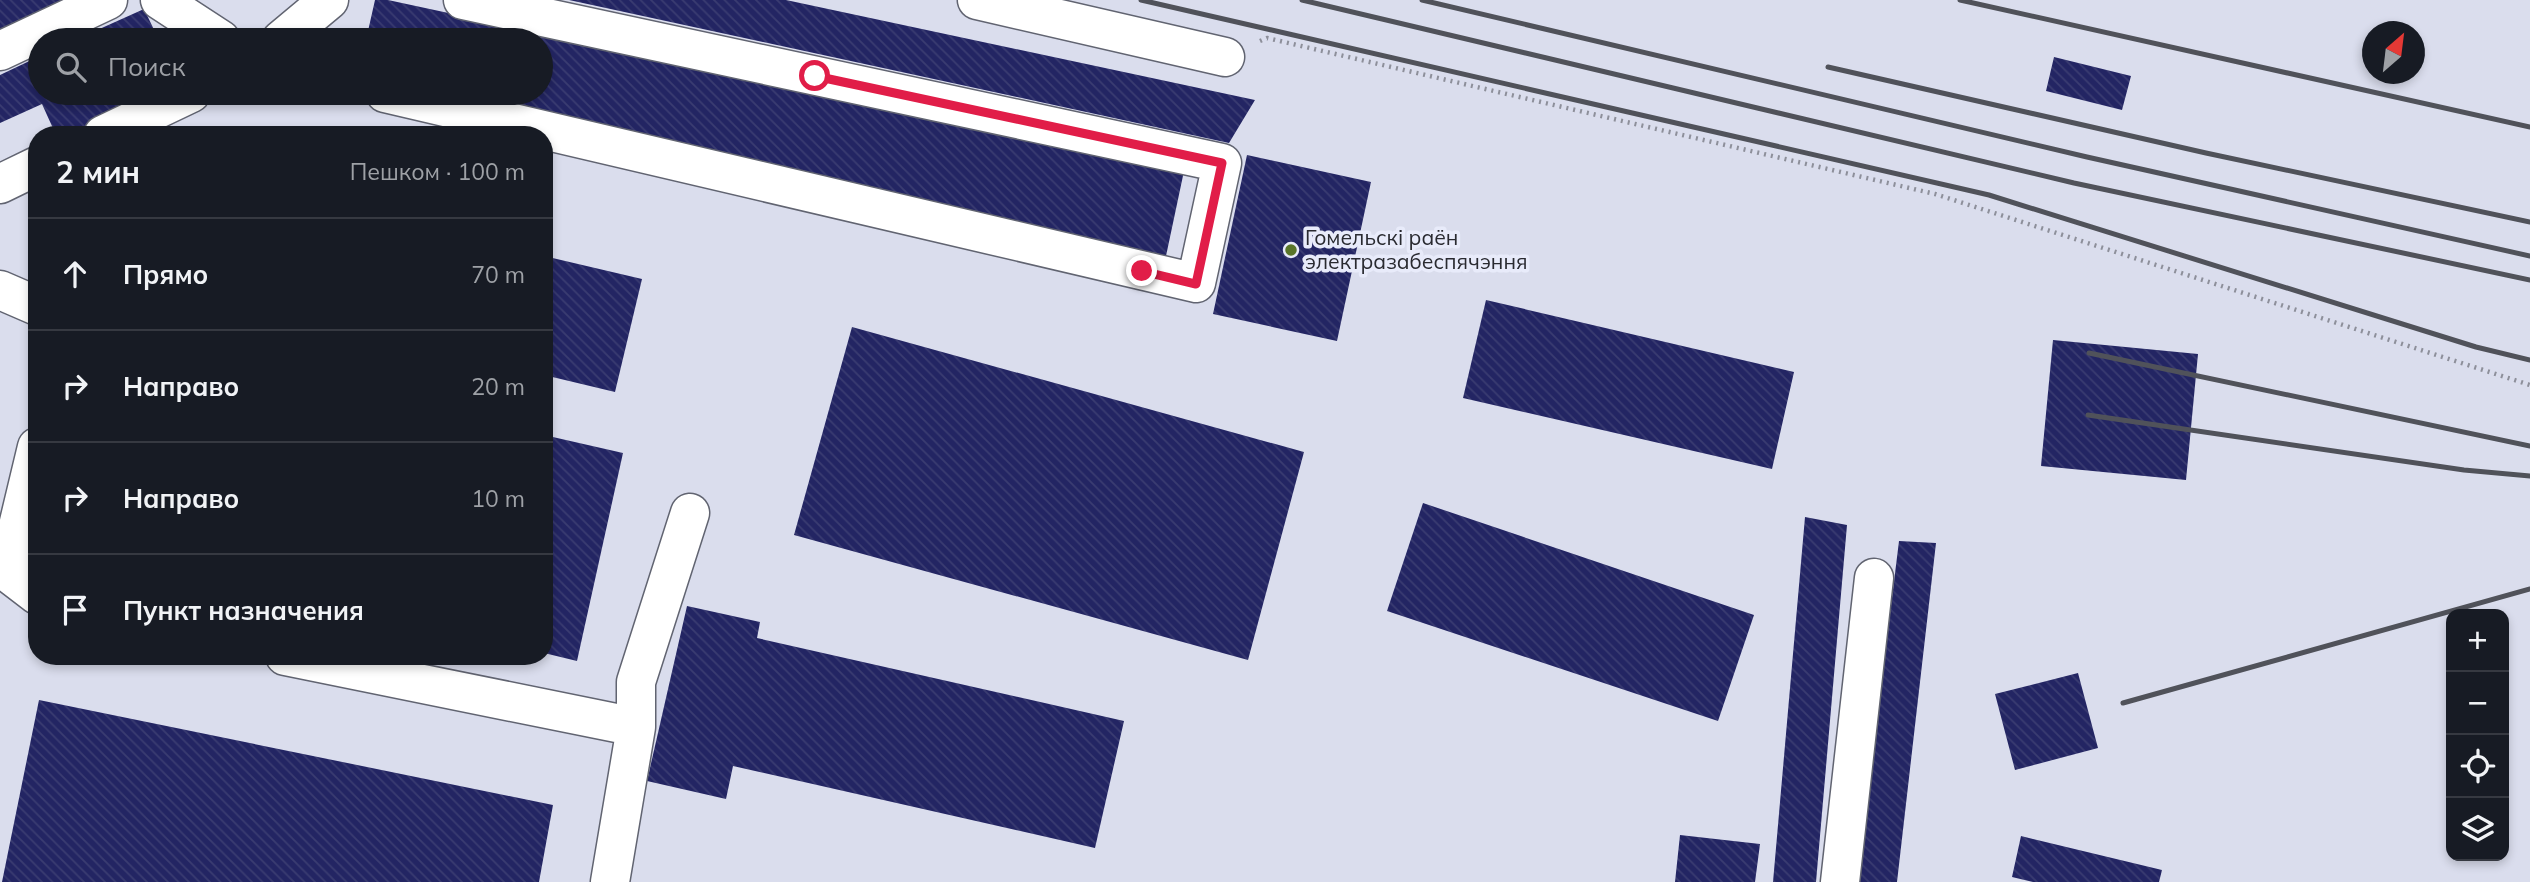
<!DOCTYPE html>
<html lang="ru">
<meta charset="utf-8">
<style>
body{margin:0;font-family:Mulish,sans-serif;background:#242831;color:#f1f3f6}
.controls{position:absolute;right:21px;bottom:21px;display:grid;overflow:hidden;border-radius:14px;box-shadow:0 4px 10px #0003}
.controls button{width:63px;height:63px;display:grid;place-items:center;padding:0;border:0;border-bottom:2px solid #363941;background:#171b24;color:#f1f3f6;font:35px sans-serif}
.compass{position:absolute;left:2362px;top:21px;width:63px;height:63px;border-radius:50%;background:#171b24;box-shadow:0 4px 10px #0003;rotate:28deg}
.stop{position:absolute;width:21px;height:21px;margin:-16px;border:5px solid #e11d48;border-radius:50%;background:#fff}
.stop.end{background:#e11d48;border-color:#fff;box-shadow:0 2px 7px #0008}
.list{margin:0;padding:0;list-style:none}
h2{display:flex;justify-content:space-between;align-items:center;height:91px;margin:0;padding:0 28px;font-size:30px}
h2 small{font-size:23px;font-weight:400;color:#9ea1a6}
.list li{display:grid;grid-template-columns:46px 1fr auto;gap:21px;align-items:center;box-sizing:border-box;height:112px;padding:0 28px;border-top:2px solid #363941}
.list b{display:block;font-size:26px;white-space:nowrap}
.list em{font-size:23px;font-style:normal;color:#9ea1a6}
.icon{flex:none;width:38px;height:38px;fill:none;stroke:currentColor;stroke-width:2;stroke-linecap:round;stroke-linejoin:round}
.map{position:relative;flex:none;width:2530px;height:882px;overflow:hidden}
.search{position:absolute;background:#171b24;box-shadow:0 4px 10px #0003;left:28px;top:28px;width:525px;height:77px;display:flex;align-items:center;gap:18px;box-sizing:border-box;padding:0 24px;border-radius:38px;color:#9ea1a6;font-size:26px}
.panel{position:absolute;background:#171b24;box-shadow:0 4px 10px #0003;left:28px;top:126px;width:525px;height:539px;border-radius:28px}
.map>svg:first-child{display:block}
.building{fill:url(#building-back-hatch)}
.lines{fill:none;stroke-linecap:round;stroke-linejoin:round}
.minor-casing{stroke:#616471;stroke-width:41}
.path{stroke:#8d8f9a;stroke-width:4.5;stroke-dasharray:2 5;stroke-linecap:butt}
.minor{stroke:#fff;stroke-width:38}
.rail{stroke:#50525a;stroke-width:5}
.route{stroke:#e11d48;stroke-width:9}
.poi-dot{fill:#597529;stroke:#e8ebfa;stroke-width:2.5}
.labels{text-anchor:middle;stroke-width:7;stroke-linejoin:round;paint-order:stroke}
.poi-label{font-size:21px;fill:#292a30;stroke:#e8ebfa;text-anchor:start}
</style>
<div class="map">
<svg width="2530" height="882" viewBox="0 0 2530 882">
<defs>
<pattern id="building-back-hatch" width="6" height="6" patternUnits="userSpaceOnUse" patternTransform="scale(1.75)"><rect width="6" height="6" fill="#232563"/><path d="M-1 5l2 2M0 0l6 6M5-1l2 2" fill="none" stroke="#3a3c71"/></pattern>
</defs>
<rect width="100%" height="100%" fill="#dadded"/>
<path class="building" d="M0 0H64L0 37Z
M375 0H388L1184 171 1166 256 412 93H541V40H366Z
M569 0H786L1255 100 1229 143Z
M144 9 159 40H75Z
M40 56V93H163L71 135H56L42 104 0 123V75Z
M2054 57 2131 76 2122 110 2046 91Z
M1247 155 1371 182 1337 341 1213 314Z
M544 256 642 279 615 392 544 375Z
M1486 300 1794 372 1772 469 1463 398Z
M852 327 1304 452 1248 660 794 535Z
M2053 340 2198 354 2186 480 2041 466Z
M544 435 623 453 577 661 544 653Z
M1423 503 1754 615 1718 721 1387 611Z
M1805 517 1847 525 1816 882H1773Z
M1899 541 1936 543 1897 882H1857Z
M687 606 760 622 757 638 1124 721 1095 848 733 766 726 799 647 781Z
M2078 673 2098 748 2015 770 1995 694Z
M39 700 553 805 539 882H2Z
M1680 835 1760 844 1755 882H1675Z
M2021 836 2162 870 2159 882H2033L2012 877Z"/>
<g class="lines">
<defs>
<path id="minor" d="M160 0 221 40
M977 0 1225 57
M281 40 329 0
M0 51 108 0
M385 93 1196 283 1222 163 463 0
M103 135 191 93
M0 184 37 166
M0 290 37 306
M37 447 7 572 37 595
M285 656 636 727
M610 882 636 727V682L690 513
M1840 882 1874 578"/>
</defs>
<use href="#minor" class="minor-casing"/>
<path class="path" d="M1260 41 1267 38 1935 194 2530 385"/>
<use href="#minor" class="minor"/>
<path class="rail" d="M1141 0 1989 195 2476 347 2530 360
M1302 0 2074 183 2530 280
M1422 0 2087 157 2530 256
M1960 0 2530 127
M1828 67 2206 153 2530 222
M2089 353 2530 446
M2088 415 2464 470 2530 476
M2123 703 2530 589"/>
</g>
<g class="lines">
<path class="route" d="M815 76 1222 163 1196 284 1142 271"/>
</g>
<circle class="poi-dot" cx="1291" cy="250" r="7"/>
<g class="labels">
<g class="poi-label">
<text x="1305" y="245">Гомельскі раён<tspan x="1305" dy="24">электразабеспячэння</tspan></text>
</g>
</g>
</svg>
<div class="controls">
<button>+</button>
<button>−</button>
<button><svg class="icon" aria-label="locate" viewBox="0 0 24 24"><circle cx="12" cy="12" r="6"/><path d="M12 2v4M12 18v4M2 12h4M18 12h4"/></svg></button>
<button><svg class="icon" aria-label="layers" viewBox="0 0 24 24"><path d="M12 4l9 5-9 5-9-5zM3 14l9 5 9-5"/></svg></button>
</div>
<svg class="compass" viewBox="-18 -18 36 36"><path d="M0-13l5 13h-10z" fill="#e53935"/><path d="M0 13l5-13h-10z" fill="#9ea1a6"/></svg>
<div class="stop" style="left:815px;top:76px"></div>
<div class="stop end" style="left:1142px;top:271px"></div>
<div class="search"><svg class="icon" aria-label="search" viewBox="0 0 24 24"><circle cx="10" cy="10" r="6"/><path d="M15 15l6 6"/></svg>Поиск</div>
<section class="panel">
<h2>2 мин<small>Пешком · 100 m</small></h2>
<ul class="list">
<li><svg class="icon" aria-label="ahead" viewBox="0 0 24 24"><path d="M12 20V5M6 11l6-6 6 6"/></svg><div><b>Прямо</b></div><em>70 m</em></li>
<li><svg class="icon" aria-label="right" viewBox="0 0 24 24"><path d="M7 20v-9h11M14 6l5 5-5 5"/></svg><div><b>Направо</b></div><em>20 m</em></li>
<li><svg class="icon" aria-label="right" viewBox="0 0 24 24"><path d="M7 20v-9h11M14 6l5 5-5 5"/></svg><div><b>Направо</b></div><em>10 m</em></li>
<li><svg class="icon" aria-label="arrive" viewBox="0 0 24 24"><path d="M6 21V4h12l-3 4 3 4H6"/></svg><div><b>Пункт назначения</b></div></li>
</ul>
</section>
</div>
